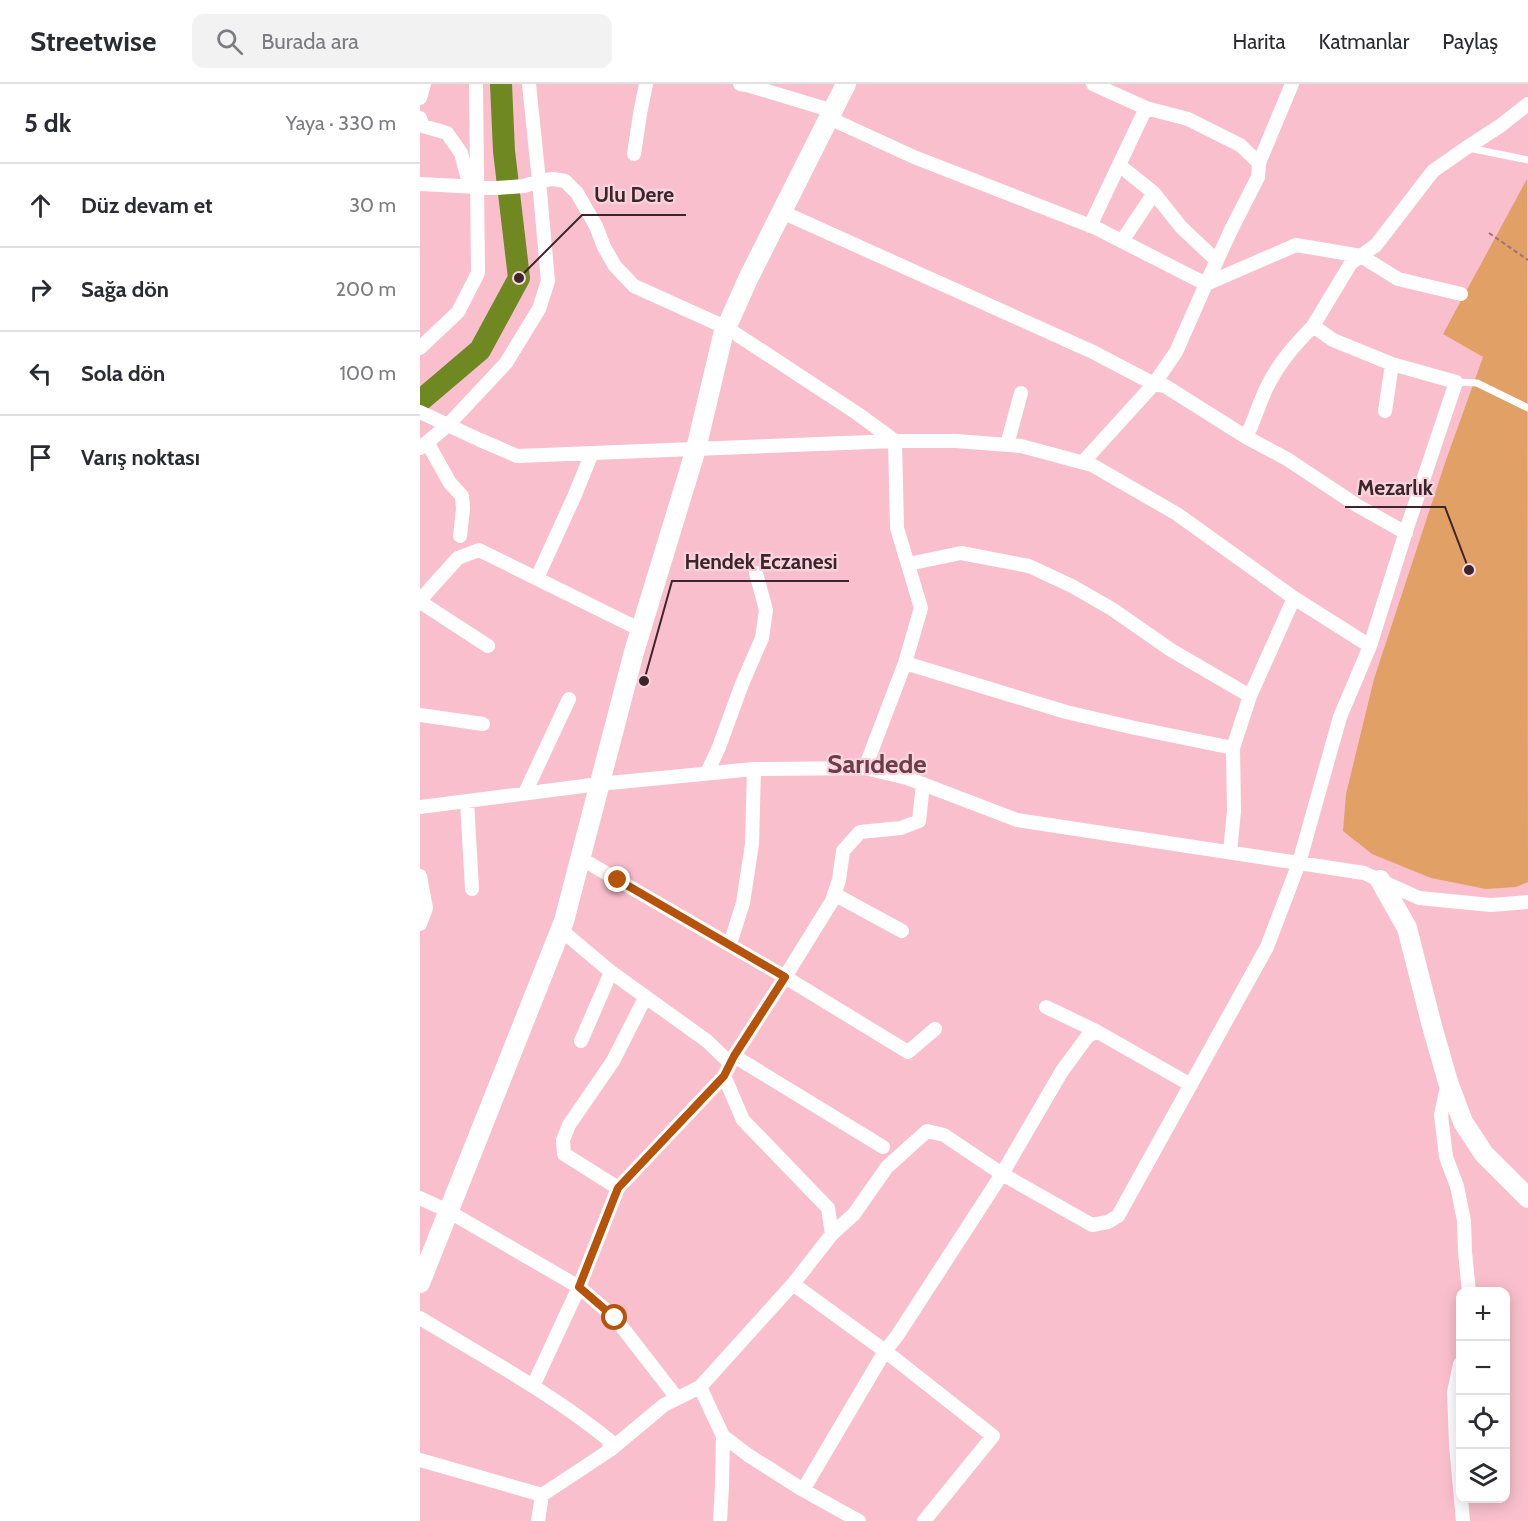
<!DOCTYPE html>
<html lang="tr">
<meta charset="utf-8">
<style>
body{margin:0;font-family:Cabin,sans-serif;background:#f2f2f3;color:#2b2b33}
.controls{position:absolute;right:18px;bottom:18px;display:grid;overflow:hidden;border-radius:12px;box-shadow:0 3px 15px #0003}
.controls button{width:54px;height:54px;display:grid;place-items:center;padding:0;border:0;border-bottom:2px solid #e1e1e2;background:#fff;color:#2b2b33;font:30px sans-serif}
.stop{position:absolute;width:18px;height:18px;margin:-14px;border:4px solid #b45309;border-radius:50%;background:#fff}
.stop.end{background:#b45309;border-color:#fff;box-shadow:0 2px 6px #0008}
.list{margin:0;padding:0;list-style:none}
h2{display:flex;justify-content:space-between;align-items:center;height:78px;margin:0;padding:0 24px;font-size:26px}
h2 small{font-size:20px;font-weight:400;color:#7c7c81}
.list li{display:grid;grid-template-columns:39px 1fr auto;gap:18px;align-items:center;box-sizing:border-box;height:84px;padding:0 24px;border-top:2px solid #e1e1e2}
.list b{display:block;font-size:22px;white-space:nowrap}
.list em{font-size:20px;font-style:normal;color:#7c7c81}
.icon{flex:none;width:33px;height:33px;fill:none;stroke:currentColor;stroke-width:2;stroke-linecap:round;stroke-linejoin:round}
.map{position:relative;flex:none;width:1108px;height:1437px;overflow:hidden}
header{display:flex;align-items:center;gap:36px;box-sizing:border-box;height:84px;padding:0 30px;background:#fff;border-bottom:2px solid #e1e1e2}
header strong{font-size:28px}
nav{display:flex;gap:33px;margin-inline-start:auto;font-size:21px}
.search{width:420px;height:54px;background:#f2f2f3;display:flex;align-items:center;gap:15px;box-sizing:border-box;padding:0 21px;border-radius:12px;color:#7c7c81;font-size:22px}
main{display:flex}
aside{flex:1;background:#fff}
.map>svg:first-child{display:block}
.green{fill:#e1a065}
.lines{fill:none;stroke-linecap:round;stroke-linejoin:round}
.river{stroke:#6f8821;stroke-width:22}
.path{stroke:#9c737d;stroke-width:2;stroke-dasharray:4.5 3;stroke-linecap:butt}
.lane{stroke:#fff;stroke-width:7}
.street{stroke:#fff;stroke-width:14}
.secondary{stroke:#fff;stroke-width:20}
.route{stroke:#b45309;stroke-width:8}
.labels{text-anchor:middle;stroke-width:4.5;stroke-linejoin:round;paint-order:stroke}
.district-label{font-size:26px;font-weight:bold;fill:#6c3c49;stroke:#f8d4dc}
.leader{fill:none;stroke:#3c262b;stroke-width:2}
.callout-dot{fill:#3c262b;stroke:#f8d4dc;stroke-width:2}
.callout-label{font-size:21px;text-anchor:middle;font-weight:bold;fill:#3c262b;stroke:#f8d4dc;stroke-width:4.5;stroke-linejoin:round;paint-order:stroke}
</style>
<header>
<strong>Streetwise</strong>
<div class="search"><svg class="icon" aria-label="search" viewBox="0 0 24 24"><circle cx="10" cy="10" r="6"/><path d="M15 15l6 6"/></svg>Burada ara</div>
<nav><a>Harita</a><a>Katmanlar</a><a>Paylaş</a></nav>
</header>
<main>
<aside>
<h2>5 dk<small>Yaya · 330 m</small></h2>
<ul class="list">
<li><svg class="icon" aria-label="ahead" viewBox="0 0 24 24"><path d="M12 20V5M6 11l6-6 6 6"/></svg><div><b>Düz devam et</b></div><em>30 m</em></li>
<li><svg class="icon" aria-label="right" viewBox="0 0 24 24"><path d="M7 20v-9h11M14 6l5 5-5 5"/></svg><div><b>Sağa dön</b></div><em>200 m</em></li>
<li><svg class="icon" aria-label="left" viewBox="0 0 24 24"><path d="M17 20v-9H6M10 6l-5 5 5 5"/></svg><div><b>Sola dön</b></div><em>100 m</em></li>
<li><svg class="icon" aria-label="arrive" viewBox="0 0 24 24"><path d="M6 21V4h12l-3 4 3 4H6"/></svg><div><b>Varış noktası</b></div></li>
</ul>
</aside>
<div class="map">
<svg width="1108" height="1437" viewBox="0 0 1108 1437">
<rect width="100%" height="100%" fill="#fabfcd"/>
<path class="green" d="M1107 95 1108 798 1096 803 1066 805 1011 794 952 770 923 747 926 710 954 595 1026 376 1063 273 1023 250Z"/>
<g class="lines">
<path class="river" d="M0 317 60 266 99 194 84 67 81 0"/>
<path class="path" d="M1069 149 1108 176"/>
<path class="lane" d="M1049 64 1108 76
M1036 298 1057 299 1108 324"/>
<path class="street" d="M320 0 327 1 413 27
M0 14 4 0
M0 34 3 42 27 49 41 69 50 103
M409 34 494 73 676 144 786 200 811 146 838 93 839 79 820 61 768 35 726 24 673 0
M214 70 220 30 226 0
M839 79 872 0
M699 81 734 109 702 157
M0 100 77 104 104 102 119 97 133 95 145 97 157 109 176 142 184 163 195 182 214 202 307 244 438 330 475 357H536L601 362 672 381 757 430 874 514 950 562 987 444 1036 298 972 280 913 256 893 242 931 179 956 161 1013 87 1046 64 1080 42 1108 20
M734 109 761 143 797 177
M362 128 673 268 734 300 745 302 826 353 867 375 938 422 986 449
M670 142 726 24
M0 264 38 228 58 189 56 0
M965 327 972 280
M0 328 60 356 97 372 475 357 477 444 501 524 485 579 445 684
M826 353C835 336 839 318 848 301 860 277 875 261 893 242
M7 358 30 399 42 412 43 425 40 452
M587 361 601 309
M0 364 28 341 86 279 119 225 128 197 119 97 109 0
M663 378 734 300 756 268 786 200 876 161 941 172 978 195 1041 210
M488 480 541 469 609 482 652 502 692 525 751 566 830 612
M117 494 154 413 172 369
M0 516 38 474 59 466 221 546
M0 518 68 562
M485 579 646 628 715 644 813 664
M0 631 63 640
M287 689 299 663 322 600 342 554 346 526 336 489
M503 700 499 737 481 744 440 748 423 767 419 796 412 817 365 893 488 968 515 945
M105 709 149 615
M47 717 52 805
M0 723 179 700 334 685 445 684 487 694 597 736 944 789 999 814 1071 821 1108 818
M810 768 814 727 813 664 830 612 874 514
M160 774 365 893 314 972 304 992 198 1104 159 1203 195 1234 257 1314
M0 792 6 824 0 840
M414 810 482 847
M140 845 191 888 287 957 310 979
M310 860 323 819 332 760 334 685
M626 923 676 947
M161 957 191 888
M314 972 463 1063
M304 992 323 1036 408 1124 412 1150
M1028 998 1021 1031 1026 1073 1037 1102 1044 1137 1045 1168 1049 1208
M198 1104 144 1070 143 1056 149 1041 193 977 225 914
M0 1114 28 1127 159 1203 113 1302
M373 1200 465 1267 477 1252 582 1090 642 987 667 953 676 947 771 1001
M0 1234C64 1273 131 1309 189 1356L190 1366
M1040 1280 1034 1308 1036 1361 1043 1437
M280 1303 303 1352 328 1371 383 1406
M0 1376 122 1411
M118 1437 122 1411 190 1366 244 1321 280 1303 373 1200 412 1150 434 1130 467 1083 507 1047 524 1051 582 1090 672 1141 688 1138 698 1132 847 863 879 779 920 633 950 562
M300 1437 302 1402 303 1352
M439 1437 383 1406 465 1267 573 1352 504 1437"/>
<path class="secondary" d="M960 796 987 844 1012 942 1028 998 1043 1038 1064 1070 1108 1114
M0 1199 144 837 214 568 276 365 303 251 328 195 426 0"/>
</g>
<g class="lines">
<path class="route" d="M195 1234 159 1203 198 1104 304 992 314 972 365 893 198 796"/>
</g>
<g class="labels">
<g class="district-label">
<text x="457" y="689">Sarıdede</text>
</g>
</g>
<path class="leader" d="M99 194L162 131H266M1049 486L1025 423H925M224 597L252 497H429"/>
<g class="callout-dot">
<circle cx="99" cy="194" r="6"/>
<circle cx="1049" cy="486" r="6"/>
<circle cx="224" cy="597" r="6"/>
</g>
<g class="callout-label">
<text x="214" y="118">Ulu Dere</text>
<text x="975" y="411">Mezarlık</text>
<text x="341" y="485">Hendek Eczanesi</text>
</g>
</svg>
<div class="controls">
<button>+</button>
<button>−</button>
<button><svg class="icon" aria-label="locate" viewBox="0 0 24 24"><circle cx="12" cy="12" r="6"/><path d="M12 2v4M12 18v4M2 12h4M18 12h4"/></svg></button>
<button><svg class="icon" aria-label="layers" viewBox="0 0 24 24"><path d="M12 4l9 5-9 5-9-5zM3 14l9 5 9-5"/></svg></button>
</div>
<div class="stop" style="left:195px;top:1234px"></div>
<div class="stop end" style="left:198px;top:796px"></div>
</div>
</main>
